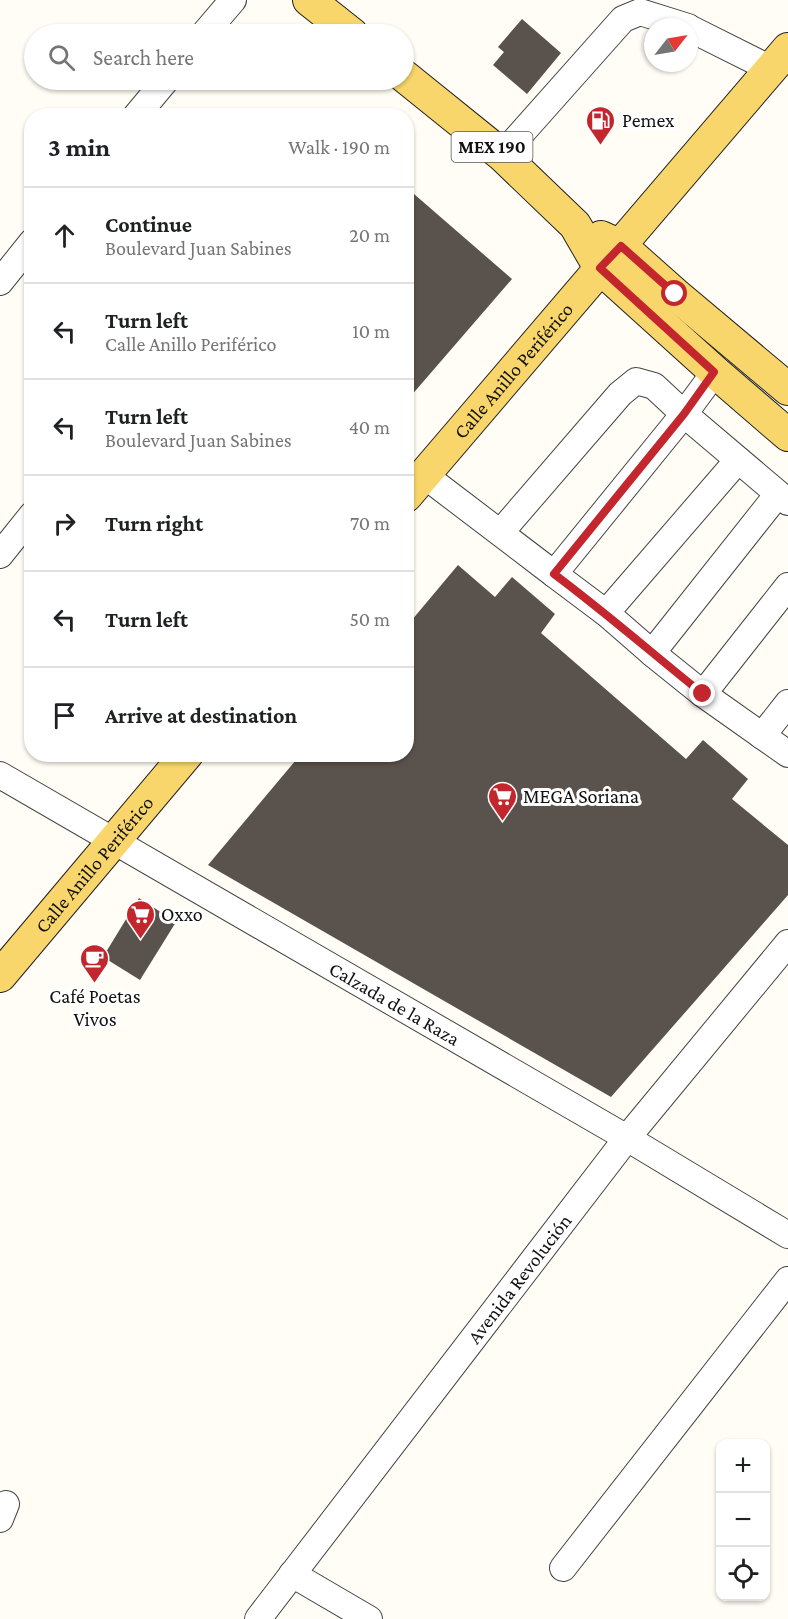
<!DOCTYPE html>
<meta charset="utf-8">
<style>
body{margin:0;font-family:"Crimson Pro",serif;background:#f6f6f6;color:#202124}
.controls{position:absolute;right:18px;bottom:18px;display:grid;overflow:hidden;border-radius:12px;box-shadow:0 2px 4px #0004}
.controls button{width:54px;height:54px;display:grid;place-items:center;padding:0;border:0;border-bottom:2px solid #e0e0e0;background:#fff;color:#202124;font:30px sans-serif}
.compass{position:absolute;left:644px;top:18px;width:54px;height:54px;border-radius:50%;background:#fff;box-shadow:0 2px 4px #0004;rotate:59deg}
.stop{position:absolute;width:18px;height:18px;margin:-14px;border:4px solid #c4262e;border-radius:50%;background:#fff}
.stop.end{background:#c4262e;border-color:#fff;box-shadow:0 2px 6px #0008}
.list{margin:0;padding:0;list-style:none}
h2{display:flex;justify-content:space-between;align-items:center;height:78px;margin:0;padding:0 24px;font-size:26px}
h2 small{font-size:20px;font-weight:400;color:#757577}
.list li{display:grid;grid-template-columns:39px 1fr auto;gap:18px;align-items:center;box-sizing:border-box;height:96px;padding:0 24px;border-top:2px solid #e0e0e0}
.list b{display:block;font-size:22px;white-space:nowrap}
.list p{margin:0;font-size:20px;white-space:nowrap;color:#757577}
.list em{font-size:20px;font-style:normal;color:#757577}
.icon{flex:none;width:33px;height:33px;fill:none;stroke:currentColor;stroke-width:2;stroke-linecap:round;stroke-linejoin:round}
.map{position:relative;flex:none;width:788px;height:1619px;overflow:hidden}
.search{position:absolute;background:#fff;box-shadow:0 2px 4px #0004;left:24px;top:24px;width:390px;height:66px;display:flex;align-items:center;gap:15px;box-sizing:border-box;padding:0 21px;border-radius:33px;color:#757577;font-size:22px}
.panel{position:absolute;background:#fff;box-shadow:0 2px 4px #0004;left:24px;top:108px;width:390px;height:654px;border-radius:24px}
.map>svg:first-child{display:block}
.building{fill:#5a524d}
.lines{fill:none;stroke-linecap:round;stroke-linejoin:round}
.minor-casing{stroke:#444;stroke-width:28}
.major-casing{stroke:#222;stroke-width:34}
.minor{stroke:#fff;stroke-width:26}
.major{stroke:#f9d66b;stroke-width:32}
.route{stroke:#c4262e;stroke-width:8}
.labels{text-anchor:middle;stroke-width:6;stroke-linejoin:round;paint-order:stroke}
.shield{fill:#fff;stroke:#585858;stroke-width:1.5}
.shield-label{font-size:18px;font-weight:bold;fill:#111}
.poi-label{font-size:20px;fill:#111;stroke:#fff;text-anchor:start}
.street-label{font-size:20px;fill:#111;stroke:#fff}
</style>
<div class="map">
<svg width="788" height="1619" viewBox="0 0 788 1619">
<rect width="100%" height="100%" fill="#fffdf5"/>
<path class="building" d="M522 19 561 53 527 94 493 65 504 52 498 47Z
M414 194 512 279 410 397 406 394V202Z
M458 565 495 597 512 577 555 614 541 633 686 759 703 740 748 779 732 799 788 845V895L611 1097 208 865 301 754H406V627Z
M139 898 176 922 140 980 103 957Z"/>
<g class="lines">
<defs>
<g id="minor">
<path d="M689 28 771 69"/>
<path d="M204 34 233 0"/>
<path d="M136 116 166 80"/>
<path d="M502 155 623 19 640 12 688 27"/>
<path d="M0 282 32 242"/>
<path d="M715 372 684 414 788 502"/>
<path d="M424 475 554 574 684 414 654 386 636 381 620 394 500 533"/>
<path d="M0 555 32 515"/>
<path d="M554 574 606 613 652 653 703 694 788 754"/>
<path d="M606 613 738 460"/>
<path d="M652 653 778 494"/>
<path d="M703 694 788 586"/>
<path d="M762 736 788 703"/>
<path id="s1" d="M0 775 627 1138 788 1235"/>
<path d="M0 1519 6 1504"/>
<path d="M563 1568 788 1280"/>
<path d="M292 1574 369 1619"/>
<path id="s2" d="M258 1619 627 1138 788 943"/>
</g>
<g id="major">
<path d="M309 0 352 34"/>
<path d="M404 76 502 155 575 225 600 268 715 372 788 435"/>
<path d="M601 237 621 246 675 294 788 389"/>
<path id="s3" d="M406 496 788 49"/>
<path id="s4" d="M0 976 187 754"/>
</g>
</defs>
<use href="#minor" class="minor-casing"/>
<use href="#major" class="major-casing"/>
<use href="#minor" class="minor"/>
<use href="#major" class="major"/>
</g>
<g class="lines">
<path class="route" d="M675 294 621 246 600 268 714 372 684 414 554 574C605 612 653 654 703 694"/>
</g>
<defs>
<symbol id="fuel-pin" viewBox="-11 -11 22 30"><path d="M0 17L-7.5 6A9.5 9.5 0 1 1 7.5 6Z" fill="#c4262e" stroke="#fff"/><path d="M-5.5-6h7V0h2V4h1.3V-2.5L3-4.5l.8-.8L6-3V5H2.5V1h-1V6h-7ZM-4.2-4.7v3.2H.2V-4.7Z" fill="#fff"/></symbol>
<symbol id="supermarket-pin" viewBox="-11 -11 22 30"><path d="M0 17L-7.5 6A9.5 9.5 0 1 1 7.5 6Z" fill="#c4262e" stroke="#fff"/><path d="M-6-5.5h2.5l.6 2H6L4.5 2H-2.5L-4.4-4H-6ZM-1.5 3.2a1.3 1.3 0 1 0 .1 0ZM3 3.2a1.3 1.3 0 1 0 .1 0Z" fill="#fff"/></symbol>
<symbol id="cafe-pin" viewBox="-11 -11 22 30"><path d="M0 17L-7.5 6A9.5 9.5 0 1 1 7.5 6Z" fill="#c4262e" stroke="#fff"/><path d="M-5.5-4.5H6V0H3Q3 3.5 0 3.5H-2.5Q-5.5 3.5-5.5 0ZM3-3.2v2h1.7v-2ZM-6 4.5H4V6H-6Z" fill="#fff"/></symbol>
</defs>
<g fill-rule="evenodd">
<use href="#fuel-pin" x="584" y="104" width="33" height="45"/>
<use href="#supermarket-pin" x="486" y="780" width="33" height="45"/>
<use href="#supermarket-pin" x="124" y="898" width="33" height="45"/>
<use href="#cafe-pin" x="78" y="942" width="33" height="45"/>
</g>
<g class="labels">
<rect class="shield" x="451.5" y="132" width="81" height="30" rx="4.5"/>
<g class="shield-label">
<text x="492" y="153">MEX 190</text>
</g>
<g class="poi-label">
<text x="622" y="127">Pemex</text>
<text x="523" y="803">MEGA Soriana</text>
<text x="161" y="921">Oxxo</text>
<text x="95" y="1003" text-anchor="middle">Café Poetas<tspan x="95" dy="23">Vivos</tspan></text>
</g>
<g class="street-label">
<text dy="7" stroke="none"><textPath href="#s3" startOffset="165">Calle Anillo Periférico</textPath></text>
<text dy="7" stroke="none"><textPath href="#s4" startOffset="146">Calle Anillo Periférico</textPath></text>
<text dy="7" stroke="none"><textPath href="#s1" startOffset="456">Calzada de la Raza</textPath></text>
<text dy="7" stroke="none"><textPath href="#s2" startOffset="429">Avenida Revolución</textPath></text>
</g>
</g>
</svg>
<div class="controls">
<button>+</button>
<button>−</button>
<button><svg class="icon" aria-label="locate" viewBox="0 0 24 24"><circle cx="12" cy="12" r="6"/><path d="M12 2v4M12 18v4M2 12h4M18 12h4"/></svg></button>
</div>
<svg class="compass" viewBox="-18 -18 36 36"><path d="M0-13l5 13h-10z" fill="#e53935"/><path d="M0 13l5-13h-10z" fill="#757577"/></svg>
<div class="stop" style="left:675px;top:294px"></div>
<div class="stop end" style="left:703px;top:694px"></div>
<div class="search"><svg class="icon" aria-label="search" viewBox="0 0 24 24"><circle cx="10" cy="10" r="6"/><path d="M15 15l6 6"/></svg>Search here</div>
<section class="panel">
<h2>3 min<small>Walk · 190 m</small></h2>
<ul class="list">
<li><svg class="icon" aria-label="ahead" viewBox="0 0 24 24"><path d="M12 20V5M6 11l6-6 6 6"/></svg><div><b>Continue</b><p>Boulevard Juan Sabines</p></div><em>20 m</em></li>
<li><svg class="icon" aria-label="left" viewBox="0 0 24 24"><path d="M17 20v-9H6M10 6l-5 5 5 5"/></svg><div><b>Turn left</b><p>Calle Anillo Periférico</p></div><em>10 m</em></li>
<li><svg class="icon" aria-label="left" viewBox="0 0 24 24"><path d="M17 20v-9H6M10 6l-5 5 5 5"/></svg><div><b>Turn left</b><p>Boulevard Juan Sabines</p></div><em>40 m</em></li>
<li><svg class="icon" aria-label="right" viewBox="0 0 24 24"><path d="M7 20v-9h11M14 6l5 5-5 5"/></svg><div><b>Turn right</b></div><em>70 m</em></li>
<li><svg class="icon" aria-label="left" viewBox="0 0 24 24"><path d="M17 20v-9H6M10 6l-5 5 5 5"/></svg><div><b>Turn left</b></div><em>50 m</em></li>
<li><svg class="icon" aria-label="arrive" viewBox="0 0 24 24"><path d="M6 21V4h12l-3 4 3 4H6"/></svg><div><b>Arrive at destination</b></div></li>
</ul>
</section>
</div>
